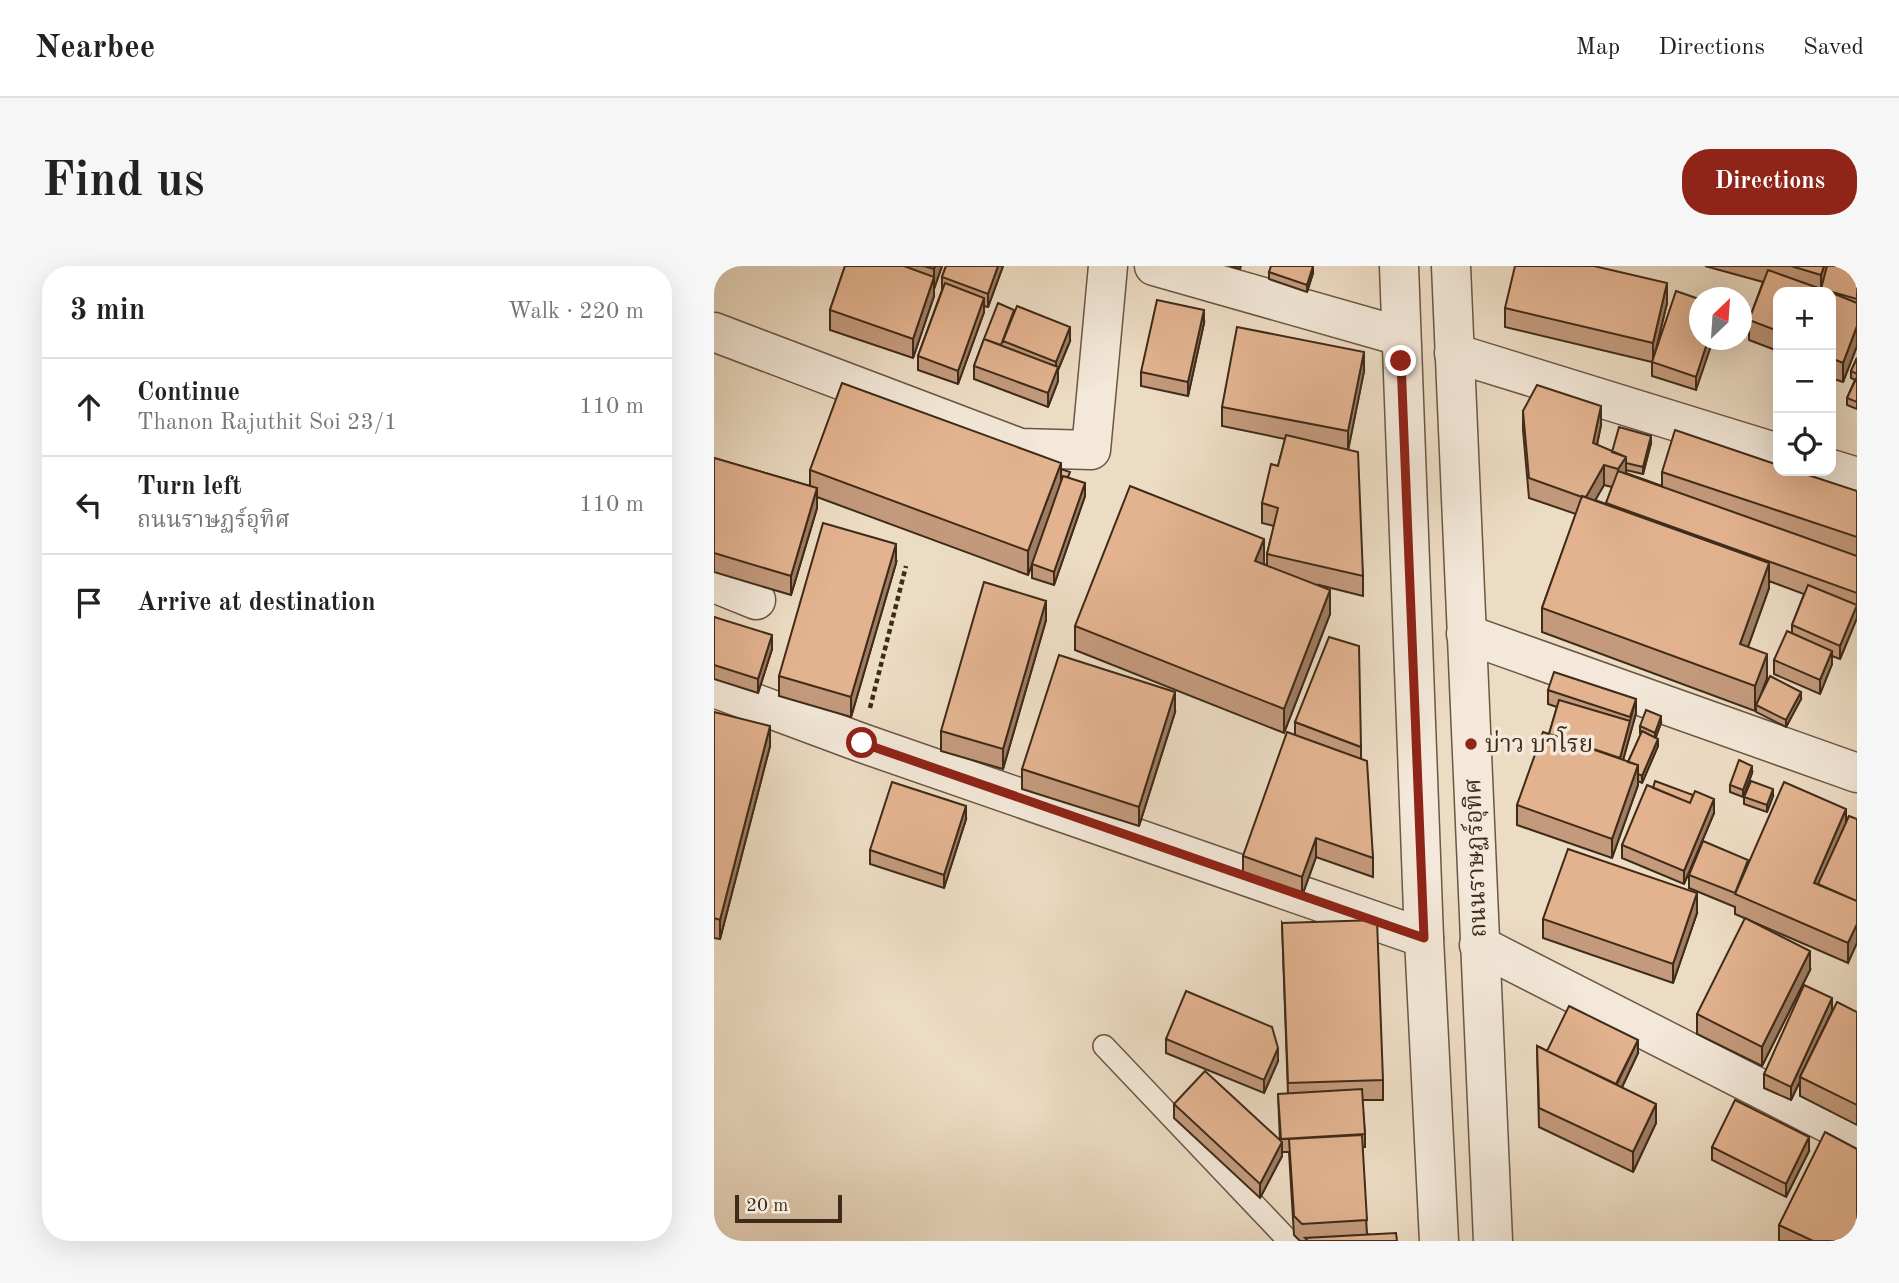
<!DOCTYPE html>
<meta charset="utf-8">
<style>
body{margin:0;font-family:"Old Standard TT","Noto Serif Thai",serif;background:#f6f6f6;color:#222}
.controls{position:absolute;right:21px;top:21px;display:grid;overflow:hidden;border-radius:14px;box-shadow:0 7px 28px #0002}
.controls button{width:63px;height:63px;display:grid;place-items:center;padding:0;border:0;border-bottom:2px solid #e0e0e0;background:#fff;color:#222;font:35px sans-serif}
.compass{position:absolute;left:975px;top:21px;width:63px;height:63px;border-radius:50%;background:#fff;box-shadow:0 7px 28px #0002;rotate:25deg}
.scale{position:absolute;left:21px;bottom:18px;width:107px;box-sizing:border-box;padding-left:7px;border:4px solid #3f2b19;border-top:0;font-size:19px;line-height:24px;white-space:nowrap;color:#3f2b19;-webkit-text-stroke:5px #f3e8d9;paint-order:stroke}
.stop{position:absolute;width:21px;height:21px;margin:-16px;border:5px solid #8f2418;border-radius:50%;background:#fff}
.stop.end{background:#8f2418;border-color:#fff;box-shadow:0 2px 7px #0008}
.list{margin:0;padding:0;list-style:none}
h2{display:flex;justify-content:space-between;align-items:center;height:91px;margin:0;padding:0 28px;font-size:30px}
h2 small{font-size:23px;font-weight:400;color:#767676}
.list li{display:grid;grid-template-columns:46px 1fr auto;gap:21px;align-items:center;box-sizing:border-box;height:98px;padding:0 28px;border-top:2px solid #e0e0e0}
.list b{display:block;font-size:26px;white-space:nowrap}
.list p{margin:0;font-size:23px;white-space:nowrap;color:#767676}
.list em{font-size:23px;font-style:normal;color:#767676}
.icon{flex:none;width:38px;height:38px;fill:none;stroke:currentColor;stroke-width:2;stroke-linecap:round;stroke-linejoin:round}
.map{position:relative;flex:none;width:1143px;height:975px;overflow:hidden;border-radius:28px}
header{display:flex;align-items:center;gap:42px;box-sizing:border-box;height:98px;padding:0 35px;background:#fff;border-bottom:2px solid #e0e0e0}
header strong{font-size:33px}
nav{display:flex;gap:38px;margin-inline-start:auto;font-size:24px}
.intro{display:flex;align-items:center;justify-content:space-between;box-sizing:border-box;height:168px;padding:0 42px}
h1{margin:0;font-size:49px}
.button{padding:18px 32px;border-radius:28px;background:#8f2418;color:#fff;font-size:24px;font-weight:700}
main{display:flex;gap:42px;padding:0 42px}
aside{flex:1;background:#fff;border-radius:28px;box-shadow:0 7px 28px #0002}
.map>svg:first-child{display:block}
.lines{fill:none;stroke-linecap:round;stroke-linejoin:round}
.service-casing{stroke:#6a5744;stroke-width:24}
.minor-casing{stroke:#6a5744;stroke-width:41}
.tertiary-casing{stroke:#6a5744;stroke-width:41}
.path{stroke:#3f2b19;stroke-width:4.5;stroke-dasharray:5 3.5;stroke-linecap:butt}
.service{stroke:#f3e8d9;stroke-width:21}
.minor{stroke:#f3e8d9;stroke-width:38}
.tertiary{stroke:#f3e8d9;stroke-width:38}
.wall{fill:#c39a7c;stroke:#3f2b19;stroke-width:2;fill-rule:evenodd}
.shaded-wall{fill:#9f7d65;stroke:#3f2b19;stroke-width:2}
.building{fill:#e3b390;stroke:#3f2b19;stroke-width:2}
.route{stroke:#8f2418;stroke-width:9}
.poi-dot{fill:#8f2418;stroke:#f3e8d9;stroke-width:2.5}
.labels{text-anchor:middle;stroke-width:7;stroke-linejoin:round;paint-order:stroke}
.poi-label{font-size:24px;fill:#3f2b19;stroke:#f3e8d9;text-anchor:start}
.street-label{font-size:24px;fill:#3f2b19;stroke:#f3e8d9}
</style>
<header>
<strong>Nearbee</strong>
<nav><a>Map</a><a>Directions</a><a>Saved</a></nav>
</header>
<div class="intro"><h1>Find us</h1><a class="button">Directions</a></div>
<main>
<aside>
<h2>3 min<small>Walk · 220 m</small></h2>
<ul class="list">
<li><svg class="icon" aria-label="ahead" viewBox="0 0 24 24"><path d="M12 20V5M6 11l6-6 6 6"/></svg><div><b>Continue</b><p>Thanon Rajuthit Soi 23/1</p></div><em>110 m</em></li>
<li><svg class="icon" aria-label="left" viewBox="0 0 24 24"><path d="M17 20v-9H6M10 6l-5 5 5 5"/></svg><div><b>Turn left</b><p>ถนนราษฏร์อุทิศ</p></div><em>110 m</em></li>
<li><svg class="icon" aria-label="arrive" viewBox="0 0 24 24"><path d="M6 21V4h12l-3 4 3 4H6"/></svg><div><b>Arrive at destination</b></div></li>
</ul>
</aside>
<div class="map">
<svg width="1143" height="975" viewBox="0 0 1143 975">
<rect width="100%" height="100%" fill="#eddcc4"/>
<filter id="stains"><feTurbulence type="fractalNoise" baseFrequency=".00286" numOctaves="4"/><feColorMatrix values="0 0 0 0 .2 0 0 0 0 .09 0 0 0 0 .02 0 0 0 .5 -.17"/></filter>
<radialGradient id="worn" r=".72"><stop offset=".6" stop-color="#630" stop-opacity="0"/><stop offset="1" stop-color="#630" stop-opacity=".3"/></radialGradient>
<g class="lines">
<defs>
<path id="service" d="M390 780 575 975"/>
<path id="minor" d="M440 0 686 70
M0 66 306 182 377 184 394 0
M740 87 1064 187
M1117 203 1143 211
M0 317 42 334
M752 368 1143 507
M0 422 148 477 710 672
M765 679 1143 872"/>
<path id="tertiary" d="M685 0 710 672 725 975
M737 0 779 975"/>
</defs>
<use href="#service" class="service-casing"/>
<use href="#minor" class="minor-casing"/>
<use href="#tertiary" class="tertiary-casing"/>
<path class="path" d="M156 442 192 300"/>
<use href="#service" class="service"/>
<use href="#minor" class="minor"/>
<use href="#tertiary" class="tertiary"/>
</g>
<path class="wall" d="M131 0H228L220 23V30L199 92 116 64V44Z
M232 0H289L274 41 270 40V46L244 118 204 104V90L228 24V11Z
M516 0H527L526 3Z
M991 0H1143V80L1129 116 1117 112V26H1064V85L1035 74V54L1049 16Z
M555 6 599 7 593 26 555 13Z
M985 33 982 124 938 110V96L791 61V42L953 37 940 91Z
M490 57 474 130 427 120V106Z
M270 73 356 75 344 104V115L334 141 260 113V100Z
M1143 92V143L1133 139V132L1141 114 1137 112V105Z
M650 105 634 183 649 310V330L605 319 616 348 570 467 361 384V360L550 298 553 299V288L560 260 548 257V237L564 200 571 173 508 160V141Z
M809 145 887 159 883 179 898 186 937 177 929 208 912 204V207L948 220V206L1143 225V352L1126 393 1118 390V398L1106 428 1060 408V394L1078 367V359L1090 328 1055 315V322L1034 381 1053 412 1047 427 1087 433 1072 461 1042 446V442L1041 445 828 366V342L862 248 815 232 809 164ZM890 219 898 221 892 238 881 234Z
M0 192 96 220V204L347 203 371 230 340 319 318 312V298L314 309 103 231V242L77 329 0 306Z
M182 297 137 451 65 430V410Z
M0 351 58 383 44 427 0 413Z
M332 354 289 503 227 485V465Z
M834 424 922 447 909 494 914 496 927 468 926 467V460L947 457 941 472 944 480 928 517 924 515V519L898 592 803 559V539L835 468 843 441 834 438Z
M0 446 56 480 6 673 0 672Z
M461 446 425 560 308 523V503Z
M581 456 647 481V493L659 592V611L602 591 588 630 529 609V590L581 469Z
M1038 507 1029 531 1016 526V519Z
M939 522 979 529 1000 547 970 618 908 592V579Z
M1059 530 1053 546 1030 538V531Z
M1135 550 1134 697 1021 648V641L975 622V609L1034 598 1132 556Z
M252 553 230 622 156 598V584Z
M983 647 959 717 829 672V653Z
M568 657 669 814V834H648L651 868V881H648L653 968 683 975H586L580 969 575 886H568V890L546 932 460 852V838L566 875 564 828H574Z
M1096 704 1048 800 983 768V748Z
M1118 745 1143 746V859L1086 830V815L1077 834 1050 822V808Z
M452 773 564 795 550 827 452 787Z
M823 780 833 785 924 787 908 821 942 857 919 906 825 861Z
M998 881 1095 885 1072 931 998 894Z
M1065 959 1143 975H1065Z"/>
<path class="shaded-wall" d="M221 0H228L220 23V3Z
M284 0H289L274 41V28Z
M599 0V7L593 26V19Z
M1110 0H1117L1107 26V9Z
M220 11V30L199 92V73Z
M953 17V37L939 96V77Z
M270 32V46L244 118V105Z
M490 44V57L474 130V116Z
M1143 60V80L1129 116V97Z
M356 61V75L344 104V115L334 141V127L342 106V96Z
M994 74H999L982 124V111Z
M650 86V105L634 185V165Z
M887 140V159L879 197V177Z
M937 170V177L929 208V201Z
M912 191V211L904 223V203Z
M347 197V222L314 309V285Z
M890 199V219L871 252V232Z
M371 217V230L340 319V306Z
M103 222V242L77 329V310Z
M550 273V297L541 319V295Z
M182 278V297L137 451V431Z
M1055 297V322L1026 403V378Z
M616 324V348L570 467V443Z
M332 335V354L289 503V483Z
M1143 339V352L1126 393V380Z
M58 369V383L44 427V413Z
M1118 385V398L1106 428V414Z
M1053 388V412L1043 439H1042L1041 445V420Z
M461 426V446L425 560V541Z
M1087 426V433L1072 461V454Z
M922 433V447L906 505V492Z
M947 450V457L941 474V467Z
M56 460V480L6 673V654Z
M944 473V480L928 517V510Z
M924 499V519L898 592V573Z
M1038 500V507L1029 531V524Z
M1059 523V530L1053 546V539Z
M1000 533V547L970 618V605Z
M252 540V553L230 622V609Z
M1132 543V563L1106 622 1100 617Z
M602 572V591L588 630V611Z
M983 627V647L959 717V698Z
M1143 658V677L1134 697V677Z
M1096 685V704L1048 800V781Z
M1118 732V745L1086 811V815L1077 834V821Z
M924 774V787L901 836V822Z
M564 782V795L550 827V814Z
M942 838V857L919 906V886Z
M1095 871V885L1072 931V918Z
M568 876V890L546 932V918Z"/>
<path class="building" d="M131 0H190L220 11 199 73 116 44Z
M210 0H221L220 3Z
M232 0H284L274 28 228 11Z
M557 0H599L593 19 555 6Z
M801 0H880L953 17 939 77 791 42Z
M1077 0H1110L1107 9Z
M1113 0H1143V33L1111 24 1143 37V60L1129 97 1117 92V26H1064V65L1035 54 1054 4 1107 23Z
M231 17 270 32 244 105 204 90Z
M962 25 985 33V74H994L982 111 938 96Z
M443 34 490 44 474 116 427 106Z
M284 37 300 44 287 79 270 73Z
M303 40 356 61 342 96 289 75Z
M523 61 650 86 634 165 508 141Z
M270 73 344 101 334 127 260 100Z
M1143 92V108L1137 105Z
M1143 111V136L1133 132Z
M128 117 347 197 314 285 96 204Z
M823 119 887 140 879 177 912 191 904 203 890 199 872 231 868 230V231L815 212 809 145Z
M905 161 937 170 929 201 912 197V191L898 186Z
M961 164 1064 199V205H1082L1143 225V271L948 206Z
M572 169 644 186 649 310 553 288 564 242 548 237 557 198 564 200Z
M0 192 103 222 77 310 0 287Z
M347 203 356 206 354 211 349 210 347 213Z
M904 205 1143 290V327L892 237Z
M349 210 371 217 340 306 318 298Z
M416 220 550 273 541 295 616 324 570 443 361 360Z
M868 230 1055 297 1026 378 1053 388 1041 420 828 342Z
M109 257 182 278 137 431 65 410Z
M270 316 332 335 289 483 227 465Z
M1094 319 1143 339 1126 380 1078 359Z
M0 351 58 369 44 413 0 399Z
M1073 365 1118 385 1106 414 1060 394Z
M615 371 645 380 647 481 581 456Z
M345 389 461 426 425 541 308 503Z
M840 406 922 433 916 451 834 424Z
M1056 410 1087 426 1072 454 1042 439Z
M845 434 916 455 906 492 835 468Z
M932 444 947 450 941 467 926 460Z
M0 446 56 460 6 654 0 652Z
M928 465 944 473 928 510 924 508V499L914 496Z
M573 466 653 495 659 592 602 572 588 611 529 590Z
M829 466 924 499 898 573 803 539Z
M1025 494 1038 500 1029 524 1016 519Z
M941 515 979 529 976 537 939 522Z
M1037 515 1059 523 1053 539 1030 531Z
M178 516 252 540 230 609 156 584Z
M1070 516 1132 543 1100 617 1143 635V658L1134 677 1021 628Z
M933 519 976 537 981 525 1000 533 970 605 908 579Z
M1135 550 1143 553V635L1104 618Z
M989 575 1034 594 1021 627 975 609Z
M854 583 983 627 959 698 829 653Z
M1031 652 1096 685 1048 781 983 748Z
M663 654 669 814 574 817 568 657Z
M1090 719 1118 732 1077 821 1050 808Z
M472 725 558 761 564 782 550 814 452 773Z
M1123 736 1143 746V839L1086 811Z
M855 740 924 774 902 818 833 785Z
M823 780 942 838 919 886 825 842Z
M491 805 568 876 546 918 460 838Z
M648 823 651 868 567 873 564 828Z
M1021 834 1095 871 1072 918 998 881Z
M1111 866 1143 883V975H1099L1065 959Z
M648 869 653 954 588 958 580 950 575 873Z
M682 967 683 975H594L591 972Z"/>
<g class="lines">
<path class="route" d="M148 477 710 672 687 95"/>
</g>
<circle class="poi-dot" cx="757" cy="478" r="7"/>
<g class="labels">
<g class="poi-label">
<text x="771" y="486">บ่าว บาโรย</text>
</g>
<g class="street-label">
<text transform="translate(761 592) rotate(-92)" y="8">ถนนราษฏร์อุทิศ</text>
</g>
</g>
<rect width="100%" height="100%" filter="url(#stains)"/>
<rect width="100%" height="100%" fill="url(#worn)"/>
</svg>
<div class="controls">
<button>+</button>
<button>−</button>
<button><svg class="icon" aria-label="locate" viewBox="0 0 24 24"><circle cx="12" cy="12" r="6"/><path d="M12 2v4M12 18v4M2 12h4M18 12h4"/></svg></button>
</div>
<svg class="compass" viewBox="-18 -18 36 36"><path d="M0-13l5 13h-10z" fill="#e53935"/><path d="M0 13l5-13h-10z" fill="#767676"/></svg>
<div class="scale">20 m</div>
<div class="stop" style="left:148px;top:477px"></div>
<div class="stop end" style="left:687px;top:95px"></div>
</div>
</main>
